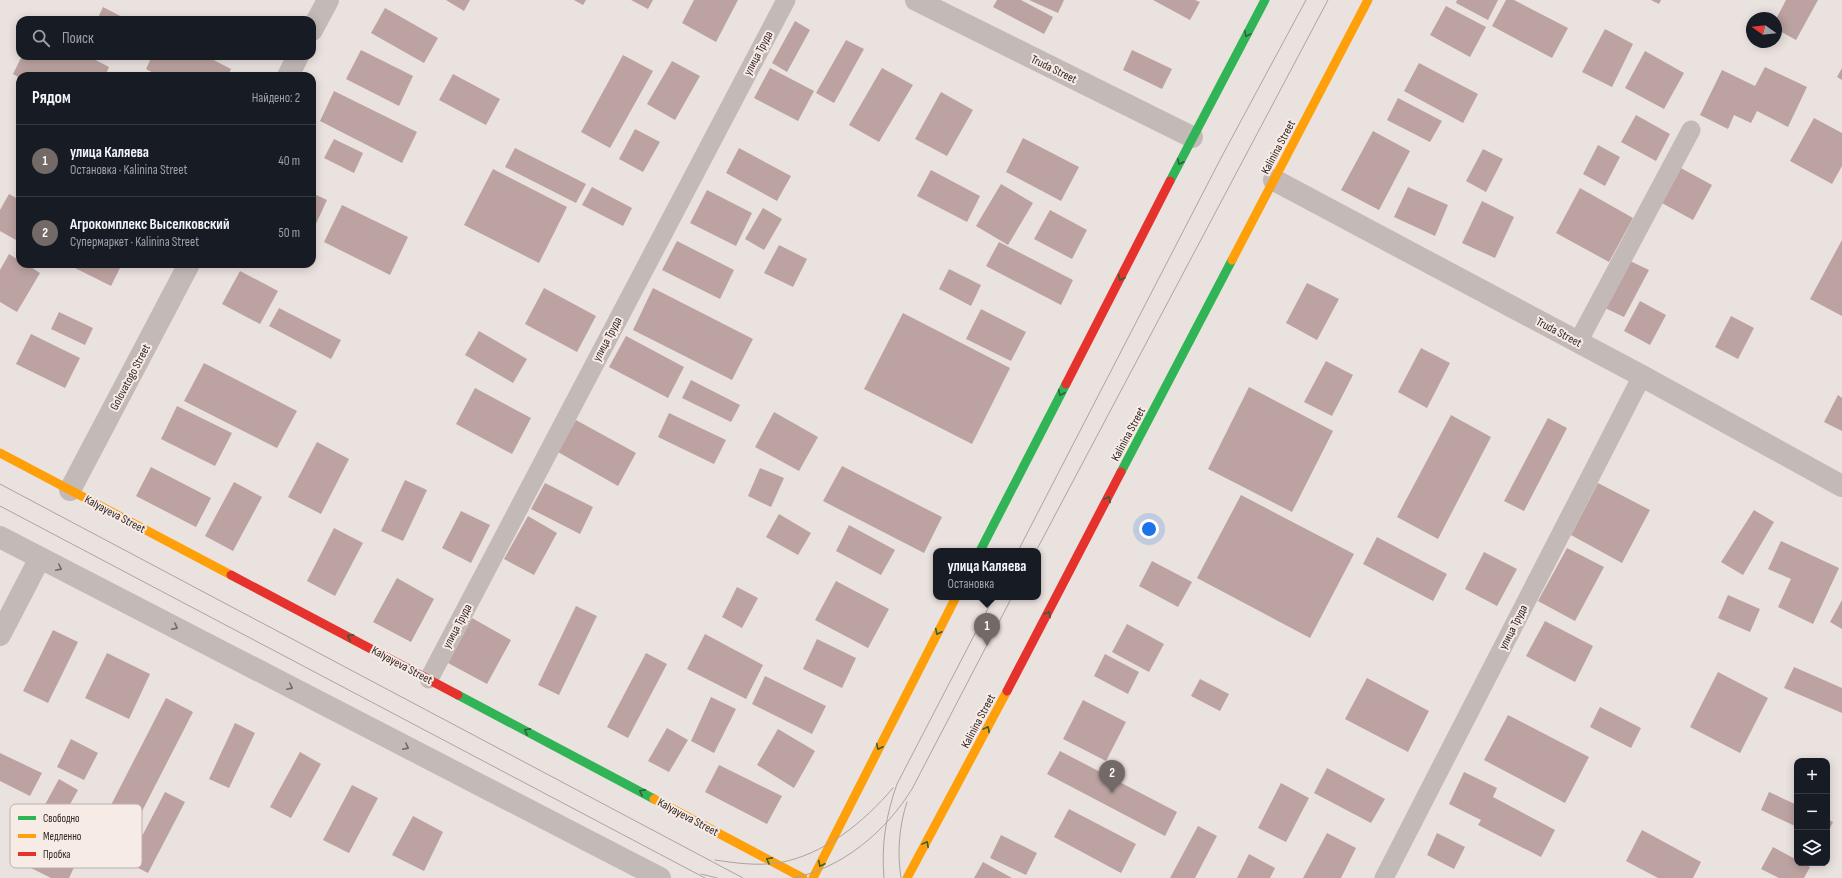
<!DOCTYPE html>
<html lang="ru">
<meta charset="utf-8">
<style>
body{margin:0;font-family:"Sofia Sans Condensed",sans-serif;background:#20242c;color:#f1f3f6}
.controls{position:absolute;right:12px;bottom:12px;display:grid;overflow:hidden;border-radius:8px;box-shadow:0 2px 10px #0003}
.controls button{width:36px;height:36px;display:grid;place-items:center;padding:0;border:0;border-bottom:1px solid #363941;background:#171b24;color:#f1f3f6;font:20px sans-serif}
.compass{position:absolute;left:1746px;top:12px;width:36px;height:36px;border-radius:50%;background:#171b24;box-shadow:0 2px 10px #0003;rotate:285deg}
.you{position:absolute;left:1149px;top:529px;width:14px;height:14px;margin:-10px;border:3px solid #fff;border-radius:50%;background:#1a73e8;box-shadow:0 0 0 6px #1a73e833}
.badge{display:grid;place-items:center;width:26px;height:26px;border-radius:50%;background:#736966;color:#fff;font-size:13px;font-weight:700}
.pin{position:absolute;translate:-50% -33px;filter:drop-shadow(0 1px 2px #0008)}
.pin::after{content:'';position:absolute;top:21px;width:14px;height:12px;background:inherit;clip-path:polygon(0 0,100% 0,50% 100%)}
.popup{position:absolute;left:933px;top:548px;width:108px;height:52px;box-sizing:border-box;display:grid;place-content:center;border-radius:8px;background:#171b24;filter:drop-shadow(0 1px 3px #0005);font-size:13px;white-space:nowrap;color:#9ea1a6}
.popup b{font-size:15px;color:#f1f3f6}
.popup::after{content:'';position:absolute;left:50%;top:100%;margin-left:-8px;border:8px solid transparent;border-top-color:#171b24}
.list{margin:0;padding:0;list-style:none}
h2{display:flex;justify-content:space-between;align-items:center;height:52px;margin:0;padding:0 16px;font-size:17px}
h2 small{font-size:13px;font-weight:400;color:#9ea1a6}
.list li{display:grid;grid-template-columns:26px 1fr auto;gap:12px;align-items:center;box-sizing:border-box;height:72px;padding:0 16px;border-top:1px solid #363941}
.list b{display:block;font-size:15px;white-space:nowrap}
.list p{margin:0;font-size:13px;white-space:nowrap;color:#9ea1a6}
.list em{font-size:13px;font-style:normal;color:#9ea1a6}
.icon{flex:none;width:22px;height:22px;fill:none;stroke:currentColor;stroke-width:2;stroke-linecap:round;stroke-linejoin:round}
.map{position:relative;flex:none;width:1842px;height:878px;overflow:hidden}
.search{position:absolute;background:#171b24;box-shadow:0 2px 10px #0003;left:16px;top:16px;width:300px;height:44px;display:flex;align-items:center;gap:10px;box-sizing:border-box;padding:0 14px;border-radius:12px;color:#9ea1a6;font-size:15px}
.panel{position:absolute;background:#171b24;box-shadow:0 2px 10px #0003;left:16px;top:72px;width:300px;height:196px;border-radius:12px}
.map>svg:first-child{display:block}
.building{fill:#bca3a1}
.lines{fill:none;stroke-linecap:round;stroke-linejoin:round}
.lane{stroke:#c3bab7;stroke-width:19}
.street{stroke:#c3bab7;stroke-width:22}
.fast{stroke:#30b455;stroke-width:9}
.slow{stroke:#ff9f0a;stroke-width:9}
.jam{stroke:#e5322d;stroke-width:9}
.tram{stroke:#aaa4a2;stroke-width:1}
.oneway{stroke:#326039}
.oneway2{stroke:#746a67}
.labels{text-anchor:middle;stroke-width:4;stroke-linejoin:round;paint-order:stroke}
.street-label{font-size:12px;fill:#332826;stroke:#f7ebe5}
.key{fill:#f7ebe5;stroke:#bcb0ac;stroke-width:1}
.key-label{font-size:11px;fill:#332826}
</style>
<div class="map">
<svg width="1842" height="878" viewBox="0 0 1842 878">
<rect width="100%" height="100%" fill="#eae2de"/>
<path class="building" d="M446 0H470L464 11Z
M574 0H586L583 5Z
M631 0H653L648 9Z
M694 0H738L716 42 682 23Z
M997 0H1021L1053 17 1044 34 993 7Z
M1029 0H1064L1058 13Z
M1153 0H1195L1200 2 1190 20Z
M1457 0H1498L1488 20 1456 3Z
M1506 0H1514L1568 28 1552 58 1492 26Z
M1651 0H1661L1659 4Z
M1786 0H1818L1796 40 1776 29V19Z
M1446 6 1486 27 1470 57 1430 35Z
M103 7 128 20H97Z
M385 8 438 38 424 63 371 33Z
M795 21 810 30 787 72 772 63Z
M1605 29 1633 44 1612 87 1582 72Z
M846 40 864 49 834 103 816 93Z
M361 50 413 76 399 106 346 79Z
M1132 50 1172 69 1162 89 1123 70Z
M1645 51 1684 73 1664 109 1625 88Z
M623 55 653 71 610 148 581 132Z
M22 56H88L109 67 105 76H20V78L13 74Z
M152 56H206L231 69 228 76H159L146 69Z
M672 61 700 76 675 120 647 104Z
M1419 63 1478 94 1463 123 1404 91Z
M1765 67 1807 87 1788 127 1757 111 1751 123 1734 115 1728 129 1700 115 1722 70 1755 86Z
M770 68 814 91 798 121 754 98Z
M882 68 913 85 879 142 849 125Z
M1842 68V80L1837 77Z
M453 74 500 99 486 125 439 100Z
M334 91 417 132 402 163 320 121Z
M941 92 973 110 947 156 915 139Z
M1398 98 1442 121 1430 142 1387 120Z
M1636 115 1670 134 1656 161 1621 142Z
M1814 118 1842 133V166L1832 184 1790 161Z
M635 129 660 142 643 172 619 159Z
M1373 131 1410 151 1379 210 1341 190Z
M1023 138 1079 167 1061 201 1006 172Z
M334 139 363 153 354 173 324 158Z
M1598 145 1620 157 1605 186 1583 174Z
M515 148 586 184 576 203 505 167Z
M739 148 791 176 777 201 726 173Z
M1483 149 1503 159 1486 192 1466 181Z
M1679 167 1712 185 1693 220 1660 202Z
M493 169 567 207 539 263 464 225Z
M931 170 980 196 967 222 917 196Z
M1001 184 1033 203 1008 245 976 226Z
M592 187 632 208 623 226 582 205Z
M1408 187 1448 205 1435 236 1394 217Z
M1580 188 1633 218 1609 262 1556 233Z
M707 190 752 213 736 246 690 223Z
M312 193 327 200 314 228 312 227Z
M9 194 20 200V232L16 240 0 231V210Z
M1482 201 1514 217 1495 258 1462 243Z
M342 205 408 237 390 275 324 242Z
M763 208 782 219 764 250 745 239Z
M1050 210 1087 230 1072 259 1034 239Z
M1842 240V316L1810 299Z
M677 241 734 270 720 299 662 270Z
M999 242 1073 280 1061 305 986 266Z
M779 245 807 259 793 287 764 273Z
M9 254 20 261V264H26L40 273 17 312 0 302V270Z
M1630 261 1649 270 1624 317 1605 308Z
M67 264H122L111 286Z
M949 269 981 285 971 306 939 289Z
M240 271 278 291 260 324 222 304Z
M1307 283 1339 299 1317 340 1286 323Z
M544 288 596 316 577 352 525 324Z
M653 288 753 339 732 380 633 330Z
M1640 301 1666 315 1650 345 1624 331Z
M279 308 341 340 331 359 269 326Z
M981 309 1026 332 1011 361 966 339Z
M59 312 93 328 85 345 51 329Z
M903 313 1010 368 972 444 864 389Z
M1731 316 1754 328 1738 359 1715 347Z
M479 331 527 359 513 383 465 355Z
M31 334 80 358 65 388 16 364Z
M626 336 684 367 668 398 609 367Z
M1421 348 1450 363 1427 408 1398 392Z
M1326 361 1353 375 1332 416 1304 402Z
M204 363 297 411 277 448 184 401Z
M691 380 740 405 731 422 682 398Z
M1249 387 1333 431 1292 512 1208 469Z
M475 388 531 418 512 454 456 424Z
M1838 395 1842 398V431L1824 422Z
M177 406 232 433 215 466 161 439Z
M774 412 818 437 799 471 755 447Z
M669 413 726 440 714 464 658 437Z
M1451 415 1491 437 1438 539 1397 517Z
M1548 418 1567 428 1524 511 1504 501Z
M576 420 636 453 618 486 558 452Z
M317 442 349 459 321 514 288 497Z
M842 466 942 517 924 553 823 501Z
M151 467 211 498 196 527 136 496Z
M760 468 784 478 771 507 748 496Z
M405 480 427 490 403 541 381 531Z
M234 482 262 497 233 551 205 536Z
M545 483 593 507 580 534 531 509Z
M1598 483 1650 510 1622 563 1571 535Z
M1241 495 1354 554 1310 638 1197 578Z
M1754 510 1774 522 1743 575 1721 562Z
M461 511 490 525 471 563 442 548Z
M779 514 811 533 798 555 766 537Z
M528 516 557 533 534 575 504 559Z
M849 525 895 550 881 575 836 551Z
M334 528 363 543 335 596 307 581Z
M1377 537 1447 574 1433 601 1363 564Z
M1781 541 1839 568 1813 624 1778 607 1791 579 1768 569Z
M1567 548 1604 567 1575 621 1538 601Z
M1484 552 1517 569 1497 606 1465 589Z
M1152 561 1192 582 1178 607 1139 586Z
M397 578 434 599 411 642 373 622Z
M836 581 889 609 868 648 815 620Z
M737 587 758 598 742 628 722 617Z
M1728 595 1760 609 1750 632 1718 618Z
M1842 600V629L1830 622Z
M576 606 597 616 559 695 538 685Z
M472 618 511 640 487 684 448 663Z
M1545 621 1593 646 1575 682 1526 656Z
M1127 624 1164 644 1149 672 1112 652Z
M53 630 78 642 48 703 23 691Z
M705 634 763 665 746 699 687 669Z
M817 639 856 658 842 688 803 669Z
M107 653 150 674 129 719 85 698Z
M646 653 667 664 628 738 607 727Z
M1105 654 1139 672 1128 694 1094 676Z
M1794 667 1842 688V713L1784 688Z
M1718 672 1768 698 1740 753 1690 727Z
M765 676 826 706 812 734 752 704Z
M1367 678 1429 711 1408 752 1345 719Z
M1200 679 1229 694 1220 711 1191 696Z
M711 697 736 709 714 753 691 741Z
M166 698 193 712 138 819 111 805Z
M1083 700 1126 722 1106 761 1063 739Z
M1600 707 1641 728 1631 748 1590 727Z
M1508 715 1589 757 1565 803 1484 760Z
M235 723 255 733 229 788 209 779Z
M667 728 688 740 669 772 648 761Z
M778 729 815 751 794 788 757 765Z
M71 739 98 753 84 780 57 767Z
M1060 751 1177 812 1165 836 1047 774Z
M300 752 321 764 291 818 270 807Z
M0 753 42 773 30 796 0 781Z
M719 765 782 796 767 824 705 792Z
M1327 768 1385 799 1371 823 1314 793Z
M1464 772 1497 788 1493 797 1555 830 1541 857 1478 825 1481 820 1449 804Z
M59 779 78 790 49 842 30 832Z
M1281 783 1309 798 1286 842 1258 828Z
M352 785 378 798 349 853 323 840Z
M165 792 185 802 148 873 128 863Z
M1769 792 1797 805V827L1761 810Z
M1069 809 1136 844 1121 873 1054 837Z
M413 816 443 832 424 871 392 855Z
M1827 819 1833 822 1827 834Z
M1198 826 1217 836 1195 878H1170Z
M1642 830 1701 862 1693 878H1658L1626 861Z
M1327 833 1356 848 1341 878H1303Z
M1437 833 1465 847 1454 869 1427 855Z
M1001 835 1037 853 1026 875 990 858Z
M29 841 76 863 69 878H51L19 862Z
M1773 847 1797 860V863H1803L1810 867 1804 878H1779L1761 869Z
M1249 854 1275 868 1270 878H1237Z
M983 862 1012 878H974Z"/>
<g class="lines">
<path class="lane" d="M1578 342 1691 130
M429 679 786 0
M1384 878 1642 376"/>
<path class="street" d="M916 0 1192 137
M312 30 328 0
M288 76 298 56
M1274 180 1642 376 1842 486
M70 490 189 264
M0 537 660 878
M0 635 40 558"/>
<path class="fast" d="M1170 181 1265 0
M1121 472 1232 260
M980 551 1066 384
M458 695 654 799"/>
<path class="slow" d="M1232 260 1368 0
M0 453 231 575
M654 799 803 878
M813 878 956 597
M907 878 1007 691"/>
<path class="jam" d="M1066 384 1170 181
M231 575 458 695
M1007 691 1121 472"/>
<path class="tram" d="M0 484 743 878
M0 506 705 878
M1018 551 1222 156 1306 0
M1036 551 1328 0
M715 860C735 863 757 866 778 863 824 855 864 822 893 788
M701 874 717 878
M793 878C843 868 886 831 912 789L1012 597
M884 878C881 845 886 815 897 784L994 597
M901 878C897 853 899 826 907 802"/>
</g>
<defs><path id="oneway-chevron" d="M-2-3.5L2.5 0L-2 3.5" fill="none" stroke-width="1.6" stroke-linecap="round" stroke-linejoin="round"/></defs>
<g class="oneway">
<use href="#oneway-chevron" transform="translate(1247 34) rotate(118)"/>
<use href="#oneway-chevron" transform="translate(1180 162) rotate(116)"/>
<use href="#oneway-chevron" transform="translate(1121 278) rotate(117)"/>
<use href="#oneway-chevron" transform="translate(1061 393) rotate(117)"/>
<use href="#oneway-chevron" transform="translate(1108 499) rotate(-62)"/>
<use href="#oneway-chevron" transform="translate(1048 614) rotate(-62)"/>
<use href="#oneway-chevron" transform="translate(938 632) rotate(117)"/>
<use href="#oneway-chevron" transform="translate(350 637) rotate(-152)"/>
<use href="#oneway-chevron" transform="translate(987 729) rotate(-62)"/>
<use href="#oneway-chevron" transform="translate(527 731) rotate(-152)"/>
<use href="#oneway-chevron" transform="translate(879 747) rotate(116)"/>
<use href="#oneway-chevron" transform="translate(642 792) rotate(-152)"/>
<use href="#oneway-chevron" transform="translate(926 844) rotate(-62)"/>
<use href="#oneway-chevron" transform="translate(769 860) rotate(-152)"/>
<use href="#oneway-chevron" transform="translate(821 864) rotate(117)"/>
</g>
<g class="oneway2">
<use href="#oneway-chevron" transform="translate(59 568) rotate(27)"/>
<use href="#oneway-chevron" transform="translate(175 627) rotate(27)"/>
<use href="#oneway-chevron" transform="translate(290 687) rotate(27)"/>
<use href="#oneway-chevron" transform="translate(406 747) rotate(27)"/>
</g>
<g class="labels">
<g class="street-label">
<text transform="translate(758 53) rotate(-62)" y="4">улица Труда</text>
<text transform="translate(1054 69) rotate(26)" y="4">Truda Street</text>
<text transform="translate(1278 147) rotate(-62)" y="4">Kalinina Street</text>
<text transform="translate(1559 332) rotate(28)" y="4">Truda Street</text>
<text transform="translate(607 339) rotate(-62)" y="4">улица Труда</text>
<text transform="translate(130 377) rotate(-62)" y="4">Golovatogo Street</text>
<text transform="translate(1128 434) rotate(-62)" y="4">Kalinina Street</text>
<text transform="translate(115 514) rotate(28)" y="4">Kalyayeva Street</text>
<text transform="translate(457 626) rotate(-62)" y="4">улица Труда</text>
<text transform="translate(1513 627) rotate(-63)" y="4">улица Труда</text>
<text transform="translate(402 665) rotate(28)" y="4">Kalyayeva Street</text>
<text transform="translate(978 721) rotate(-62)" y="4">Kalinina Street</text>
<text transform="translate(688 817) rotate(28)" y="4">Kalyayeva Street</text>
</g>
</g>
<rect x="10" y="804" width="132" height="64" rx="6" class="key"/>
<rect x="18" y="816" width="18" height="4" fill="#30b455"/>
<rect x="18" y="834" width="18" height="4" fill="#ff9f0a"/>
<rect x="18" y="852" width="18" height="4" fill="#e5322d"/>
<g class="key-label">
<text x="43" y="822">Свободно</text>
<text x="43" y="840">Медленно</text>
<text x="43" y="858">Пробка</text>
</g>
</svg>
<div class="controls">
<button>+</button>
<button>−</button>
<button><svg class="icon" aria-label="layers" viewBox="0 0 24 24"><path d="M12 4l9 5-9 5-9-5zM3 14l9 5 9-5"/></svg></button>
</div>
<svg class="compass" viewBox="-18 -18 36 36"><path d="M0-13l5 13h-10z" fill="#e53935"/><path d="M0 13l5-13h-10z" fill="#9ea1a6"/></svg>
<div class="you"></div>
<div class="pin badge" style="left:987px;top:646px">1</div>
<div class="popup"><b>улица Каляева</b>Остановка</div>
<div class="pin badge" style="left:1112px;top:793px">2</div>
<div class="search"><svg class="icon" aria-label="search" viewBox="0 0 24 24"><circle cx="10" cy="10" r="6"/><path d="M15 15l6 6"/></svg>Поиск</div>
<section class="panel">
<h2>Рядом<small>Найдено: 2</small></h2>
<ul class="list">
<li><span class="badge">1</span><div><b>улица Каляева</b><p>Остановка · Kalinina Street</p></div><em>40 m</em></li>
<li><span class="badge">2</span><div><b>Агрокомплекс Выселковский</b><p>Супермаркет · Kalinina Street</p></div><em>50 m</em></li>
</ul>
</section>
</div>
